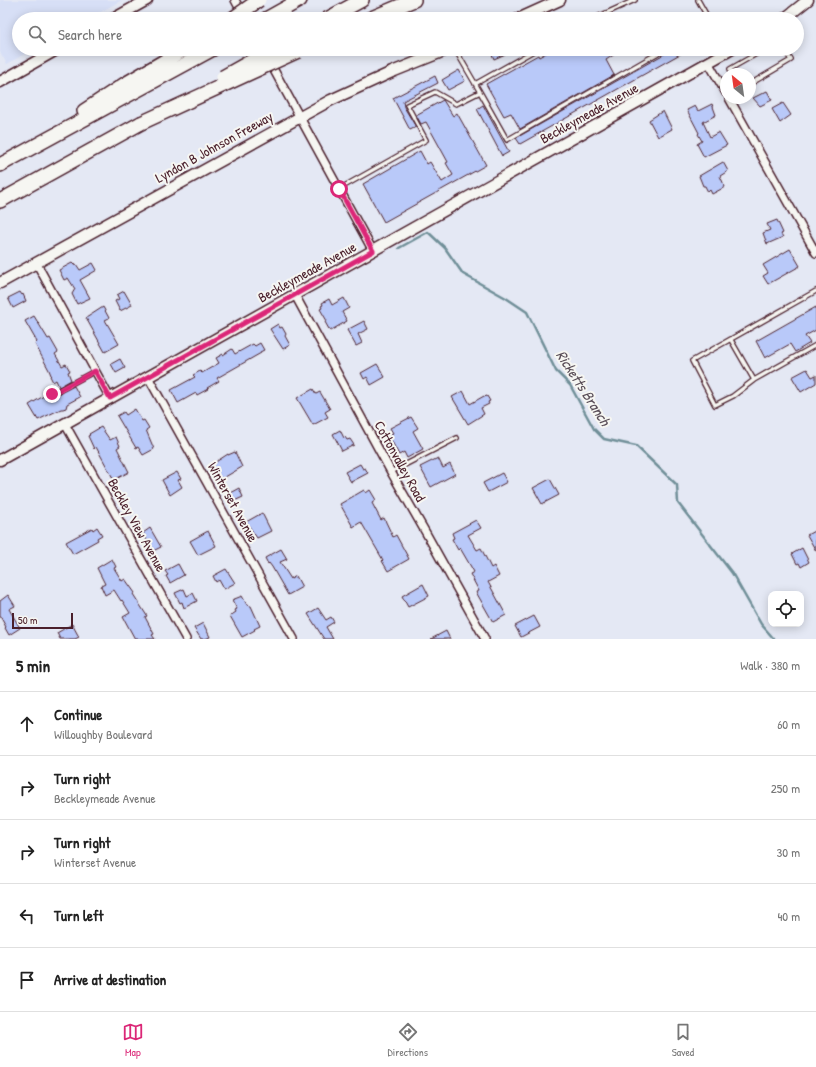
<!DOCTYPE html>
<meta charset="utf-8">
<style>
body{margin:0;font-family:"Patrick Hand",sans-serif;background:#f2f2f2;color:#222}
.controls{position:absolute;right:12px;bottom:12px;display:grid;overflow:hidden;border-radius:8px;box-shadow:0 2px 10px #0003}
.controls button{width:36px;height:36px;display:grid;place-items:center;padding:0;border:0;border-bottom:1px solid #e0e0e0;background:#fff;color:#222;font:20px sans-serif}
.compass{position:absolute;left:720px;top:68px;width:36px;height:36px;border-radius:50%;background:#fff;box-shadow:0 2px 10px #0003;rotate:331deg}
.scale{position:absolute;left:12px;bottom:10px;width:61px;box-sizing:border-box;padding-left:4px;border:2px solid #4a1f2b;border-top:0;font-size:11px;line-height:14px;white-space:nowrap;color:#4a1f2b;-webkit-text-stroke:3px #f6f6f2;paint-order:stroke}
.stop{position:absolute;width:12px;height:12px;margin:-9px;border:3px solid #db2777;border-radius:50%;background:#fff}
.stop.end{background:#db2777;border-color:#fff;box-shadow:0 1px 4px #0008}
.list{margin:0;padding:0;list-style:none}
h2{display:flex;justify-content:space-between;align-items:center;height:52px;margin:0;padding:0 16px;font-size:17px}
h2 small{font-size:13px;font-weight:400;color:#767676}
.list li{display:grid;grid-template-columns:26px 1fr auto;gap:12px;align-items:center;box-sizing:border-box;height:64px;padding:0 16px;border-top:1px solid #e0e0e0}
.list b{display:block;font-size:15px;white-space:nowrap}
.list p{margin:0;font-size:13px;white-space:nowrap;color:#767676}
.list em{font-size:13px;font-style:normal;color:#767676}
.icon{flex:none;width:22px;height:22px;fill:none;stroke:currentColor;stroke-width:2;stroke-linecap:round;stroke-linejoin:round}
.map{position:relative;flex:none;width:816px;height:639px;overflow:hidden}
.search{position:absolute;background:#fff;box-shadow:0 2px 10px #0003;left:12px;right:12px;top:12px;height:44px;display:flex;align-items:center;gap:10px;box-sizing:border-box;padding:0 14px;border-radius:22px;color:#767676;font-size:15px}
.sheet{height:372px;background:#fff}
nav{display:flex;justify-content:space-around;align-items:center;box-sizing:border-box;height:56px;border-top:1px solid #e0e0e0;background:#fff;font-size:11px;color:#767676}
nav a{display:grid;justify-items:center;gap:2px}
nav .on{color:#db2777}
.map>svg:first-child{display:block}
.built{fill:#d7dff6}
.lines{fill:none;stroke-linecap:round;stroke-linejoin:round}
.stream{stroke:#708f98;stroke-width:2.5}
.building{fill:#b9c9f9;stroke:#4a1f2b}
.lane-casing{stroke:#4a1f2b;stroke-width:6}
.street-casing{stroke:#4a1f2b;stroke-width:10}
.secondary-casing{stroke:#4a1f2b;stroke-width:13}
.highway-casing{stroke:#4a1f2b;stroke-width:16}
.lane{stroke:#f6f6f2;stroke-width:3.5}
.street{stroke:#f6f6f2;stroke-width:7}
.secondary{stroke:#f6f6f2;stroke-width:10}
.highway{stroke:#f6f6f2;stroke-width:13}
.highway-bridge-casing{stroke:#4a1f2b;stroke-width:16;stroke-linecap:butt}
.highway-bridge{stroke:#f6f6f2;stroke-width:13}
.route{stroke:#db2777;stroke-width:5}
.labels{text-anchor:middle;stroke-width:4;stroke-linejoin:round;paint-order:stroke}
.street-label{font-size:14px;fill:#4a1f2b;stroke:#f6f6f2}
.water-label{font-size:15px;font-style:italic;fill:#5a4e58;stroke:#f6f6f2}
</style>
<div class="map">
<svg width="816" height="639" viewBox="0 0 816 639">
<rect width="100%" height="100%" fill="#e4e8f4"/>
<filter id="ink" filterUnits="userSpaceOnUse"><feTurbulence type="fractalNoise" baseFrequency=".025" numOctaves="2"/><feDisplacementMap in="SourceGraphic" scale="8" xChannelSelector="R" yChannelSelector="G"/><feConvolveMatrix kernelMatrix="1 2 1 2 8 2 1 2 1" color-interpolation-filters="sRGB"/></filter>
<g filter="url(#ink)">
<path class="built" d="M0 0H122L88 19H19V49H33L7 64 0 52Z"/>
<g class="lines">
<path class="stream" d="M399 248 428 232 445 248 463 274 506 298 527 312 556 371 570 385 594 429 604 439 636 446 677 485 678 503 732 573 761 624 774 639"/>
</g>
<path class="building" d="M498 49H517L494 59 491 52Z
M553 49H612L615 54 606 60 614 75 520 129 511 113 504 116 486 84 538 55 539 57Z
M673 49H689L520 144 516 138Z
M459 70 465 81 448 90 442 80Z
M435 76 438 83 403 101 404 107 416 127 410 130 393 98Z
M767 91 772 100 760 106 753 98Z
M443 100 453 116 457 113 486 165 384 222 363 184 420 151 427 164 430 162 442 182 453 175 446 163 448 162 426 122 421 124 416 115Z
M783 103 791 115 780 123 772 109Z
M712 104 716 115 703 122 710 137 719 132 727 145 704 157 697 144 702 141 698 134 699 133 687 110 695 106 698 111Z
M483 105 509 152 502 156 477 109Z
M663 111 672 129 658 137 649 120Z
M723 162 728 171 720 176 725 187 712 194 710 190 708 192 705 186H703L699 176Z
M777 220 783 233 781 234 783 237 767 244 763 233 770 230 767 224Z
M790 249 800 266 768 284 763 276 768 273 763 265Z
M72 263 74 265 76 264 80 270 93 263 97 270 80 280 90 298 77 304 72 294 75 289 68 278 64 280 59 270Z
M124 291 132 305 120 311 115 301 119 299 117 295Z
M20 292 22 295 23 294 26 301 13 308 8 298Z
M344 298 349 308 342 312 347 321 330 331 325 322 327 321 320 309 322 308 321 306 323 305 322 303 329 299 332 305Z
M103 307 109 318 105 320 119 344 105 352 86 318Z
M816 307V330L805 336 810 343 795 352 790 344 765 358 756 341Z
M34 316 48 339 50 338 58 352 55 354 62 366 66 364 70 371 68 372 71 380 59 387 56 380 53 382 50 376 51 375 49 370 35 344 37 342 25 321Z
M364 321 368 329 358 334 362 343 356 346 347 330Z
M278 324 280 328 282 327 286 334 285 336 290 345 283 349 270 329Z
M260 343 264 350 260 352 261 353 217 378 219 381 207 388 208 389 197 395 196 393 178 403 171 390 195 377 193 375 200 371 202 373 219 363 216 358 223 354V355L232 349 235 354 253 344 255 346Z
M120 359 125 368 116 373 111 364Z
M377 364 385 377 371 385 367 377 364 379 361 373Z
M807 369 812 377 816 375V383L801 392 792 377Z
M74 386 80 397 67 404 66 408 63 409H61L38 420 29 405 47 394 49 399Z
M313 389 316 394 320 392 330 409 325 412 328 417 313 425 297 398Z
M463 391 470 404 484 396V397L487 396 490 401 488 402 489 404 481 408 484 414 468 424 452 397Z
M135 409 142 421 144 420 149 428 146 430 154 449 143 455 138 447 136 448 117 416 124 412 126 415Z
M411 417 418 428 413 431 423 449 407 458 404 452 399 455 389 436 393 433 390 428Z
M101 427 110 440 116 437 120 446 117 448 129 472 114 480 96 447 94 449 88 436 90 435 89 434Z
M340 430 344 438 345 437 347 440 350 439 354 445 342 451 333 434Z
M235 452 242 467 220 480 211 465 228 454V455Z
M438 458 443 468 450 464 455 474 431 487 420 467Z
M360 464 363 469 365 468 368 473 351 482 345 472Z
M177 472 181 479 178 480 182 487 170 495 162 480Z
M502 473 507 482 488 492 483 483Z
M550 479 559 495 542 504 533 488Z
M239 488 243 497 232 502 228 494Z
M364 490 366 493 370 490 376 500 372 503 381 520 384 518 393 537 396 535 409 559 388 571 382 561 383 560 361 522 353 527 340 504Z
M262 513 271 531 257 538 246 522Z
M476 520 481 528 468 535 477 550 481 548 491 568 494 566 499 576 488 582 506 615 493 622 476 592 479 591 470 574 474 572 460 548 458 550 452 539 454 538 452 533Z
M97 527 102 535 97 538 98 540 73 554 66 542 92 528 93 530Z
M150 528 161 547 153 551 143 533Z
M816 530V551L807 535Z
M208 531 216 546 198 555 190 541Z
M802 548 809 562 801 567 799 563 797 564 792 554Z
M281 549 287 559 280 562 291 579 296 576 302 587 288 595 272 567 269 563 268 564 265 558Z
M112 559 116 567 114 568 122 581 125 579 135 593 133 594 147 616 145 617 154 634 152 635 155 639H135L123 617 130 613 122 600 121 601 114 590 105 595 101 586 105 584 97 568Z
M178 564 184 575 170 583 166 576 168 575 165 571Z
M226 569 235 583 224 589 219 580 216 582 213 576Z
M423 584 429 596 408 607 402 596Z
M184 589 187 596 193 593 197 601 184 608 182 602 180 603 175 593Z
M8 595 15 606 9 609 20 628 9 635 5 628 6 627 0 616V601Z
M242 596 247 605 251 606 260 626 254 629 255 630 242 637 230 616 236 612 235 610 237 609 232 600Z
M318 608 326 620 331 617 334 622 326 627 333 639H324L308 614Z
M534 616 540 627 521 637 515 626Z
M203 623 210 637 205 639H201L194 628Z
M72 624 79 637 75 639H60L57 633Z
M446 631 450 639H431Z"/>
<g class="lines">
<defs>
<path id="lane" d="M698 0 707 16 706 19
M593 19 635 0
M732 74 730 69 765 49
M475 84 537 49
M720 84 726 80
M750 84 791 60 784 49
M480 92 507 140 665 49
M339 189 426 140 407 105 435 92 456 104 480 92 455 49
M816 291 692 361 715 405 733 396 754 380 816 345
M731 340 754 380
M52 394 95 371
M391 472 457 438"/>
<path id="street" d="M235 0 245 19
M269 61 373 251
M708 62 726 93
M729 98 816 253
M37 264 110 398
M295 295 391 472 426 533 485 639
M148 377 294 639
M65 424 186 639"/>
<path id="secondary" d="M113 19 147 0
M518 19 560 0
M784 19 808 0
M0 82 58 49
M0 283 331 100 392 72 449 49
M0 460 732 49"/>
<path id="highway" d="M266 19 300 0
M327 19 362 0
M369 19 414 0
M84 111 125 84 185 49
M0 165 213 49
M0 201 141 123"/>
</defs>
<use href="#lane" class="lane-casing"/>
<use href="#street" class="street-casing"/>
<use href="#secondary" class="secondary-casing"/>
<use href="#highway" class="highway-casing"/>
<use href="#lane" class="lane"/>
<use href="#street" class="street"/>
<use href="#secondary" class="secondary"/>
<use href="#highway" class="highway"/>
<defs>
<path id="highway-bridge" d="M232 19 259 0
M223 77 273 49
M141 123 298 51"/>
</defs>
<use href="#highway-bridge" class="highway-bridge-casing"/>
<use href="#highway-bridge" class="highway-bridge"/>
</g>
</g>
<g class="lines" filter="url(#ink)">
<path class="route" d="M52 394 95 371 110 398 373 251 339 189"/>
</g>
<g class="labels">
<g class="street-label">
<text transform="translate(589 113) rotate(-29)" y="5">Beckleymeade Avenue</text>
<text transform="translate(214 147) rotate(-29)" y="5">Lyndon B Johnson Freeway</text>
<text transform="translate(307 272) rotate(-29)" y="5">Beckleymeade Avenue</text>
<text transform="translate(400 461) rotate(61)" y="5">Cottonvalley Road</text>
<text transform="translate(233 502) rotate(61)" y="5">Winterset Avenue</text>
<text transform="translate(137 525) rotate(61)" y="5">Beckley View Avenue</text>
</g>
<g class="water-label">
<text transform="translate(583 388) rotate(57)" y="5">Ricketts Branch</text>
</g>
</g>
</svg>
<div class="controls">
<button><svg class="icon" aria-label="locate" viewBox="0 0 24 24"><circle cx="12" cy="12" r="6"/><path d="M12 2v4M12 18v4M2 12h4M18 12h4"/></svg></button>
</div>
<svg class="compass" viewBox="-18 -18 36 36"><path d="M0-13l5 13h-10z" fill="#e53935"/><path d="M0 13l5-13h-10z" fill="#767676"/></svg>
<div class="scale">50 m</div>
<div class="stop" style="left:339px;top:189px"></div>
<div class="stop end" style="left:52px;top:394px"></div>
<div class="search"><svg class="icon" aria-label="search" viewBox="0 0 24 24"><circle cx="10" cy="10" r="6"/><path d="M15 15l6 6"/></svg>Search here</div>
</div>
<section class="sheet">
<h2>5 min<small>Walk · 380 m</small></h2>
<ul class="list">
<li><svg class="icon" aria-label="ahead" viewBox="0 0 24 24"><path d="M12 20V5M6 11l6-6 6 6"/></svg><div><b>Continue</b><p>Willoughby Boulevard</p></div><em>60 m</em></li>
<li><svg class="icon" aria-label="right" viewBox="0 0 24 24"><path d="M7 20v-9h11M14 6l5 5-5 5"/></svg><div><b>Turn right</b><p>Beckleymeade Avenue</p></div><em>250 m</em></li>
<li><svg class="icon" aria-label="right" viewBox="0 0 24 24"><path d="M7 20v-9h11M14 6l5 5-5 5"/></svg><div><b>Turn right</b><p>Winterset Avenue</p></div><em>30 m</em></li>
<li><svg class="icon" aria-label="left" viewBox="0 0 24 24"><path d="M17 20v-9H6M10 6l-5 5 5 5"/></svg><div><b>Turn left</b></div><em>40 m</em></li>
<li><svg class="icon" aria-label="arrive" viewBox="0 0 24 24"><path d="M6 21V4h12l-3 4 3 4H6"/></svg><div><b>Arrive at destination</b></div></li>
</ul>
</section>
<nav>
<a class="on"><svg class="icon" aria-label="map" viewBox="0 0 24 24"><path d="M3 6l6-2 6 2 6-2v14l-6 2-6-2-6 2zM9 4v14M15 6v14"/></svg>Map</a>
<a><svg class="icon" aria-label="directions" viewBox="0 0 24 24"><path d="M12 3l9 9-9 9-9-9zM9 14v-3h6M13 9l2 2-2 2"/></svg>Directions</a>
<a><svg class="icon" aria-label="saved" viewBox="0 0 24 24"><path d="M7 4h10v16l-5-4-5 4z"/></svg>Saved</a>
</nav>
